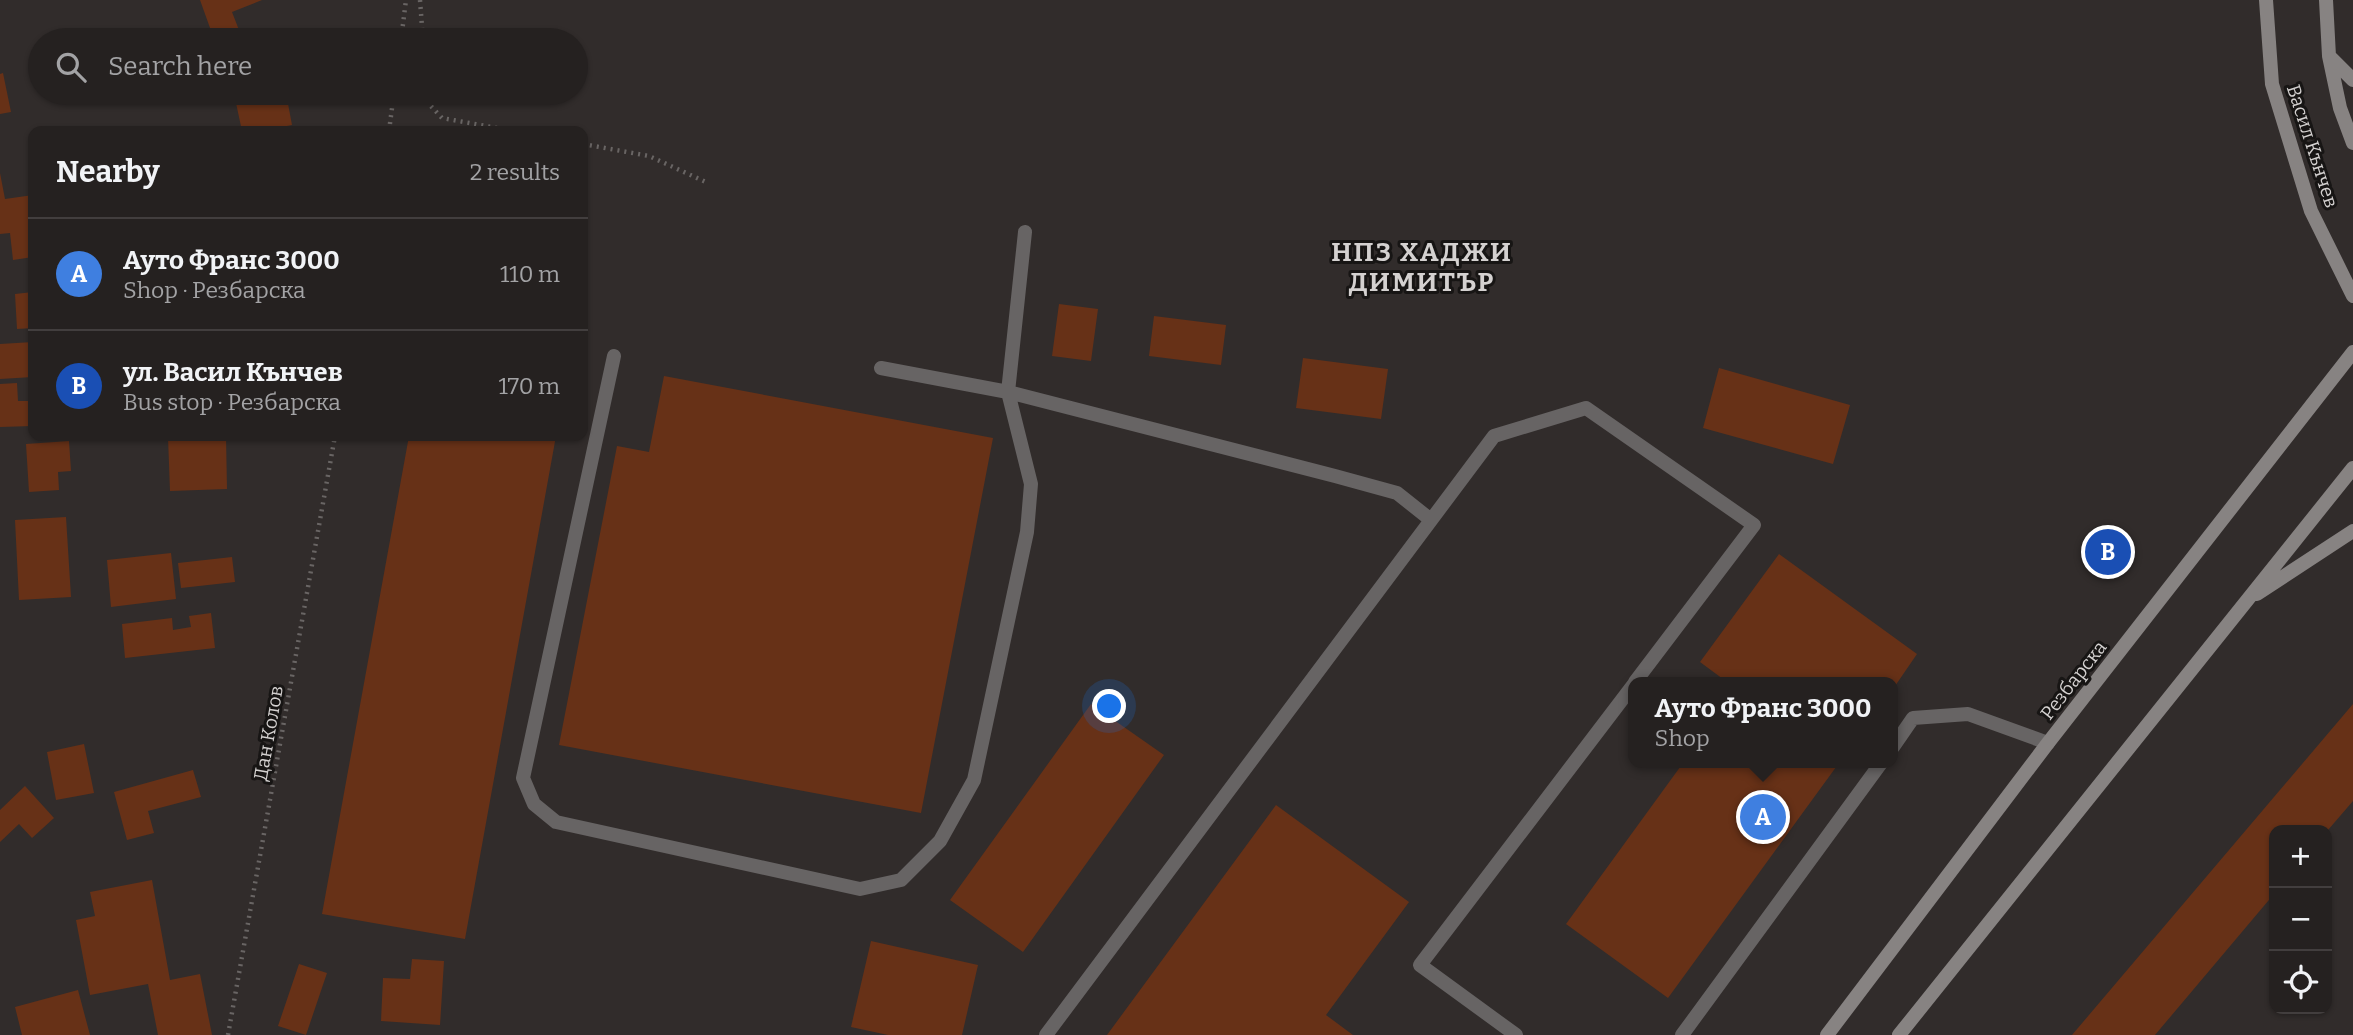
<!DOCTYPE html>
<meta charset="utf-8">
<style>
body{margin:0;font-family:Bitter,serif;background:#2d2929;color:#f1f3f6}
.controls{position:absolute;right:21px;bottom:21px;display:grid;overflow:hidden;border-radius:14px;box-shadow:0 2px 5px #0004}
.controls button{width:63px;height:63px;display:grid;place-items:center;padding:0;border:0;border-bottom:2px solid #423e3e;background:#252120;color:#f1f3f6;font:35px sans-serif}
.you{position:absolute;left:1110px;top:707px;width:24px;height:24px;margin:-18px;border:5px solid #fff;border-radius:50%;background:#1a73e8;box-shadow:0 0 0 10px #1a73e833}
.badge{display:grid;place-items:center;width:46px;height:46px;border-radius:50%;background:#2563eb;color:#fff;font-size:23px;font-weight:700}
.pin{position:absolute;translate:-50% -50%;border:4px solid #fff;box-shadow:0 2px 7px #0006}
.popup{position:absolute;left:1628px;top:677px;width:270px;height:91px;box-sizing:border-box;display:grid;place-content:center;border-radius:14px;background:#252120;filter:drop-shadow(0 2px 5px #0005);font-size:23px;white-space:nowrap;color:#a3a3a5}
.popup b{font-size:26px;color:#f1f3f6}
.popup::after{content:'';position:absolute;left:50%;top:100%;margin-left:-14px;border:14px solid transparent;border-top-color:#252120}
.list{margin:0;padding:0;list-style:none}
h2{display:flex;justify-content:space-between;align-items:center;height:91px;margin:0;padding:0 28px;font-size:30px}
h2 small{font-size:23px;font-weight:400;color:#a3a3a5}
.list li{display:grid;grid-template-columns:46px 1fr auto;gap:21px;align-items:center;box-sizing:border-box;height:112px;padding:0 28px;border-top:2px solid #423e3e}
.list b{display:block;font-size:26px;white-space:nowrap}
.list p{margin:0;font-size:23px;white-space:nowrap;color:#a3a3a5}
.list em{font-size:23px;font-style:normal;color:#a3a3a5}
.icon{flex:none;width:38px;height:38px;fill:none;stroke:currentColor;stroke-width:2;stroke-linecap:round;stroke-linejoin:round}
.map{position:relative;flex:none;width:2353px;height:1035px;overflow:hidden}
.search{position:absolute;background:#252120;box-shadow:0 2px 5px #0004;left:28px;top:28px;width:560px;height:77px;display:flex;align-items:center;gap:18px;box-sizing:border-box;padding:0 24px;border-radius:38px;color:#a3a3a5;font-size:26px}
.panel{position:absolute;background:#252120;box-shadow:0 2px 5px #0004;left:28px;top:126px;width:560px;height:315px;border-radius:14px}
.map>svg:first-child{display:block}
.building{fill:#673117}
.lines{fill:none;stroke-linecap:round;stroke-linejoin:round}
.path{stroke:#696564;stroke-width:4.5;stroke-dasharray:2 5;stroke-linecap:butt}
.lane{stroke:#676464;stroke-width:14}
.secondary{stroke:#878382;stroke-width:14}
.labels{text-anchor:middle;stroke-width:6;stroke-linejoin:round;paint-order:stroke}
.street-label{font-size:19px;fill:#d4d1d0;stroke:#171514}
.district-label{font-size:26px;font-weight:bold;letter-spacing:2px;fill:#d4d1d0;stroke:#171514}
</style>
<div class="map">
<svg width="2353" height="1035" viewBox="0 0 2353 1035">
<rect width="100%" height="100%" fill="#312c2b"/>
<path class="building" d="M200 0H262L232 12 239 30 214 39Z
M300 31 302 40H258V39Z
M3 73 11 112 0 114V74Z
M253 93H286L292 125 262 131H242L236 103 254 99Z
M0 173 5 199 33 195V257L13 260 10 233 0 234Z
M33 292V328L17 329 15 294Z
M1059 304 1098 309 1091 361 1052 356Z
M1154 316 1226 325 1221 365 1149 356Z
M33 342V377L0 379V344Z
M1303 358 1388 369 1381 419 1296 408Z
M1719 368 1850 405 1833 464 1703 428Z
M664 376 993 438 921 813 559 745 617 446 649 452Z
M17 383 18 401H33V426L0 427V384Z
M226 436 227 489 170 491 168 437Z
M409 436H556L465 939 322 914Z
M69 441 71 471 58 472 59 490 29 492 26 444Z
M66 517 71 597 19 600 15 520Z
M171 553 176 599 111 607 107 560Z
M1779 554 1917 654 1893 689V682H1727L1700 662Z
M232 557 235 582 181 588 178 563Z
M211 613 215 648 125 658 122 624 172 618 173 630 191 627 189 616Z
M1091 704 1164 755 1023 952 950 900Z
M2353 704V801L2328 830H2274V894L2155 1035H2072Z
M84 744 94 793 56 800 47 752Z
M1683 763H1839L1668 998 1566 924Z
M193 770 201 797 148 811 154 833 127 840 114 792Z
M25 786 54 818 32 838 19 824 0 842V810Z
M1276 805 1409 902 1326 1015 1353 1035H1107Z
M152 880 170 980 200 974 212 1035H158L148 984 90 995 76 920 95 916 90 892Z
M871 941 978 965 962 1035H888L851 1027Z
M412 959 444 961 440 1025 381 1021 383 978 410 979Z
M299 964 327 973 306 1035 278 1026Z
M78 990 90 1035H22L15 1007Z"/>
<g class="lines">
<path class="path" d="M420 0 423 40
M401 40 406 0
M428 93 429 104 442 118 513 131
M389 131 394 93
M583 144 649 156 708 183
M228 1035 335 436"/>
<path class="lane" d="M614 356 523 778 534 804 556 822 860 889 901 880 940 841 974 780 1027 532 1031 484 1008 392 1025 232
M881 368 1008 392 1335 476 1397 493 1431 520
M1893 747 1913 718 1968 714 2048 743
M1046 1035 1494 436 1586 408 1754 525 1635 682
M1516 1035 1420 965 1634 684
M1682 1035 1881 763"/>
<path class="secondary" d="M2266 0 2272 84 2311 211 2353 296
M2326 0 2329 56 2340 108 2353 143
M2329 56 2353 80
M2257 594 2353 531
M1827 1035 2048 743 2353 352
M1899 1035 2353 468"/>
</g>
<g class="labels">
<g class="street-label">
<text transform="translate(2313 146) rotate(72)" y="7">Васил Кънчев</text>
<text transform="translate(2073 680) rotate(-52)" y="7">Резбарска</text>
<text transform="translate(268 733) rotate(-80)" y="7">Дан Колов</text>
</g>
<g class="district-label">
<text x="1422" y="261">НПЗ ХАДЖИ<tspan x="1422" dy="30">ДИМИТЪР</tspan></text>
</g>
</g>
</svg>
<div class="controls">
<button>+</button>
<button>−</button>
<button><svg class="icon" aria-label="locate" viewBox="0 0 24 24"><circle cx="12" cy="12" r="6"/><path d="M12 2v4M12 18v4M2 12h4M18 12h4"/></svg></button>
</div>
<div class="you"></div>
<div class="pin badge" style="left:1763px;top:817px;background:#3f7fe0">A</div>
<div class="popup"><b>Ауто Франс 3000</b>Shop</div>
<div class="pin badge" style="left:2108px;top:552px;background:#1a4fb4">B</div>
<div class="search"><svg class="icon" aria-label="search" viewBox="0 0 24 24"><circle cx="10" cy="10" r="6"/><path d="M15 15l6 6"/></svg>Search here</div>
<section class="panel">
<h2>Nearby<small>2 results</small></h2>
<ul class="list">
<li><span class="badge" style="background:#3f7fe0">A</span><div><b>Ауто Франс 3000</b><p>Shop · Резбарска</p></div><em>110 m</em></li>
<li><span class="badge" style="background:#1a4fb4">B</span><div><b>ул. Васил Кънчев</b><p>Bus stop · Резбарска</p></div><em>170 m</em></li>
</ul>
</section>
</div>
